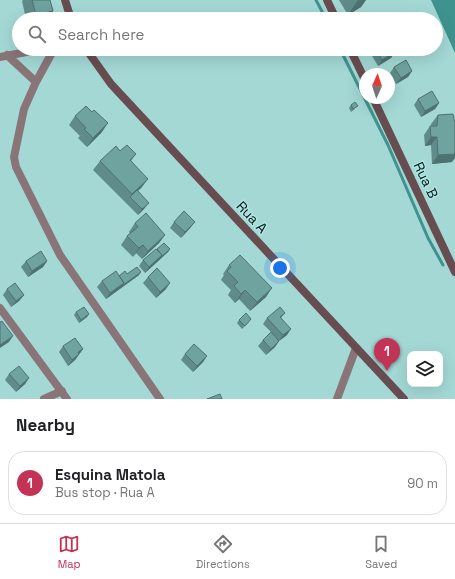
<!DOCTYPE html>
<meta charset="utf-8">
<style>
body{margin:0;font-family:"Space Grotesk",sans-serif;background:#f2f2f2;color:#202124}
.controls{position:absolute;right:12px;bottom:12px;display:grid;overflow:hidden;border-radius:8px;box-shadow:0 4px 16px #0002}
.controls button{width:36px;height:36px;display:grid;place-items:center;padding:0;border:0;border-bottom:1px solid #e0e0e0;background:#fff;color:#202124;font:20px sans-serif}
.compass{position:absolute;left:359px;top:68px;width:36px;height:36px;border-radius:50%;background:#fff;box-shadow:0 4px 16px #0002;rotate:3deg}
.you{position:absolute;left:280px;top:268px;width:14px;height:14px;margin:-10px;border:3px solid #fff;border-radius:50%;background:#1a73e8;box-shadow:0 0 0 6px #1a73e833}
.badge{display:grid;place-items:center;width:26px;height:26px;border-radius:50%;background:#c33356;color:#fff;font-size:13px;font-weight:700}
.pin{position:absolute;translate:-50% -33px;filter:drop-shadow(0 1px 2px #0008)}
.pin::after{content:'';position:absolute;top:21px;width:14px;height:12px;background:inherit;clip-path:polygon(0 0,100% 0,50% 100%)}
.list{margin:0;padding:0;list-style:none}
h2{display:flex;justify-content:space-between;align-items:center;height:52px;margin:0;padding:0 16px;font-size:17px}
h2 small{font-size:13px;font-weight:400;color:#757577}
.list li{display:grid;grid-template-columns:26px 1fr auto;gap:12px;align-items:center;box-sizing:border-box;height:64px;margin:0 8px 8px;padding:0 8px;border:1px solid #e0e0e0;border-radius:16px}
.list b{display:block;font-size:15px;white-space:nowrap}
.list p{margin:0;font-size:13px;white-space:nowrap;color:#757577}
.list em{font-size:13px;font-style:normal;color:#757577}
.icon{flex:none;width:22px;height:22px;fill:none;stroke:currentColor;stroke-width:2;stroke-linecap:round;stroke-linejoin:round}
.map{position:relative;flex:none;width:455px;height:399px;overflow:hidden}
.search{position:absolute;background:#fff;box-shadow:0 4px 16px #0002;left:12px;right:12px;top:12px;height:44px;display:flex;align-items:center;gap:10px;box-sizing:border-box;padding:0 14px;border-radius:22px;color:#757577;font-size:15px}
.sheet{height:124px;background:#fff}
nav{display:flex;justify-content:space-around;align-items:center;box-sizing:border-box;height:56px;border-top:1px solid #e0e0e0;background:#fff;font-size:11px;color:#757577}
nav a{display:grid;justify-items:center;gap:2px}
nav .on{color:#c33356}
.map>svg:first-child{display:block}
.water{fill:#3f938f}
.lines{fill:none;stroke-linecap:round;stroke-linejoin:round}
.stream{stroke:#3f938f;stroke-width:3}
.minor{stroke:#897577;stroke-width:8}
.secondary{stroke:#684d50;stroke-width:8}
.wall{fill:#5f8c8a}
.shaded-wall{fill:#4e7270}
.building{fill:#6fa3a0;stroke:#4e7270}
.labels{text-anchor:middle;stroke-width:3;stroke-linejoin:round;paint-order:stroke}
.street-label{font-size:14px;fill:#051a19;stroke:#b0e5e2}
</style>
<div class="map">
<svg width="455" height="399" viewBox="0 0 455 399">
<rect width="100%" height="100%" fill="#a3d8d5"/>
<path class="water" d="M431 0H455V53Z"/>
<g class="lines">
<path class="stream" d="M316 0 326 19
M340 49 388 145 428 238 443 265"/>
<path class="minor" d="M54 49 36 82 24 109 14 157 16 167 60 255 160 399
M7 55 36 82
M0 57 42 49
M0 308 67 399
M44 399 62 391
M337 399 356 348"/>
<path class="secondary" d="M65 0 71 19
M327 0 336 19
M86 49 111 84 404 399
M350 49 365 80
M373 98 455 272"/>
</g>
<path class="wall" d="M23 0H50L53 11 48 19H26L22 1Z
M339 0H366L361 7 348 15Z
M368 49H394L395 52 391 58 378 66Z
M413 49H426L415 54Z
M394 67 412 71 408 77 396 84 390 73Z
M418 99 439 103 435 109 421 117 414 105Z
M351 105 355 109 351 112 349 108Z
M438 115 452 162 432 164 431 145 425 146 424 135 430 126H431V124Z
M75 116 102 132 87 147 78 138 80 136 69 125Z
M120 151 136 154 131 161 142 187 137 191 144 209 138 215 93 170 100 161Z
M174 222 191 227 181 238 170 228Z
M135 223 165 235 159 243 142 259 136 253 133 257 121 245 127 236 130 234 129 232Z
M170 249 168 252 145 273 139 266 143 260Z
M26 261H47L43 267 28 277 21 267Z
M229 265 266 297 250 311 239 299 235 303 228 295 231 290 221 280 224 275 223 274Z
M127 274 139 275 106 299 97 287 102 281 119 276Z
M148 277 166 289 156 298 143 283Z
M7 289 24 295 19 301 11 307 3 295Z
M76 312 89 314 87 317 79 323 74 315Z
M285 313 281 318 287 335 279 341 275 347 266 355 258 346 263 340 271 332 263 324 267 318Z
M239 320 249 322 242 329 237 323Z
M63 346 83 349 75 360 68 366 59 352Z
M185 354 207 356 203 362 193 372 181 360Z
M9 374 29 378 25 384 16 392 5 380Z"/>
<path class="shaded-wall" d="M358 0H366L361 7 348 15Z
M53 11 48 19H34L36 15Z
M418 49H426L415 54Z
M395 52 391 58 378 66 382 60Z
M412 71 408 77 396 84 401 78Z
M439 103 435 109 421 117 425 111Z
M108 123 102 132 87 147 93 138Z
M431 137H437L431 145 425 146Z
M455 154V158L452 162 432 164 438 155Z
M148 179 142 187 131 198 130 197 132 194Z
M149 203 144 209 138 215 142 209Z
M195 222 191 227 181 238 185 232Z
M165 235 159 243 142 259 148 251Z
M143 245 136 253 133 257 139 248Z
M170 249 168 252 145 273 149 267 162 255Z
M47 261 43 267 28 277 32 271Z
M141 272 139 275 106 299 110 293 124 283Z
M170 283 166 289 156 298 160 292Z
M272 288 266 297 250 311 257 302Z
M245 290 239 299 235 303 241 294Z
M24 295 19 301 11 307 16 301Z
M89 314 87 317 79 323 81 320Z
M291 329 287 335 279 341 283 335Z
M13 336 9 342 0 348V345Z
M279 341 275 347 266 355 271 349Z
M83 349 75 360 68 366 78 352Z
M207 356 203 362 193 372 197 366Z
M29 378 25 384 16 392 20 386Z"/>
<path class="building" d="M32 0H50L53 11 36 15Z
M376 49H394L395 52 382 60Z
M406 60 412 71 401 78 394 67Z
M432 91 439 103 425 111 418 99Z
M355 102 358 106 353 109 351 105Z
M86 106 92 112 94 110 108 123 93 138 84 129 86 128 75 116Z
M453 114 455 123V154L438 155 437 137H431L430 126H437L438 115Z
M127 145 136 154 130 160 148 179 132 194 100 161 116 146 120 151Z
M137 190 149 203 142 209 130 197Z
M184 211 195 222 185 232 174 222Z
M146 213 165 235 148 251 143 245 139 248 127 236 138 227 135 223Z
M164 243 170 249 160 258 162 255 157 249Z
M156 249 162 255 149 267 143 260Z
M41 251 47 261 32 271 26 261Z
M240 255 272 288 257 302 245 290 241 294 234 286 238 282 227 271 231 267 229 265Z
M137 267 141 272 122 286 124 283 119 276 125 271 127 274Z
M157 268 170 283 160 292 148 277Z
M116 271 124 283 110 293 102 281Z
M15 283 24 295 16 301 7 289Z
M84 307 89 314 81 320 76 312Z
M280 307 285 313 280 317 291 329 283 335 267 318Z
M246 313 251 319 245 326 239 320Z
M2 321 13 336 0 345V322Z
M271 332 279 341 271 349 263 340Z
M75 338 83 349 78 352 79 354 72 360 63 346Z
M194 344 207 356 197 366 185 354Z
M19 366 29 378 20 386 9 374Z
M220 394 222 399H207Z"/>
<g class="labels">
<g class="street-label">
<text transform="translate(426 180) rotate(65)" y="5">Rua B</text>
<text transform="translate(252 217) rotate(47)" y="5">Rua A</text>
</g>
</g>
</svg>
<div class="controls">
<button><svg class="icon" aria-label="layers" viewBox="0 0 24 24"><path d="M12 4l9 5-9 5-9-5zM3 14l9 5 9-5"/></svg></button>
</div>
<svg class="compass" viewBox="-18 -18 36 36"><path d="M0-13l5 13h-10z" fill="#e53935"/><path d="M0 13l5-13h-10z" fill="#757577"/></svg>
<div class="you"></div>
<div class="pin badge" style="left:387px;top:371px">1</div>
<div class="search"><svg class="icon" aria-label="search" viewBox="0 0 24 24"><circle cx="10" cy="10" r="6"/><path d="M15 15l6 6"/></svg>Search here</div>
</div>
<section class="sheet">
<h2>Nearby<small></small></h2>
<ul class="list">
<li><span class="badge">1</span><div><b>Esquina Matola</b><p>Bus stop · Rua A</p></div><em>90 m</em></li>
</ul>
</section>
<nav>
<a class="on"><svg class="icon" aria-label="map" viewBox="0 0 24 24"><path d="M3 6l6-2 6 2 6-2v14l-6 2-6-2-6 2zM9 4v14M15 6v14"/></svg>Map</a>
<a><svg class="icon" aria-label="directions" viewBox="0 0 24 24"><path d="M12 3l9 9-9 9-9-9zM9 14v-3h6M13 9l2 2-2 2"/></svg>Directions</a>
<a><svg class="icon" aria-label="saved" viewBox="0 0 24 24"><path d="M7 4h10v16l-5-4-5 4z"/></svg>Saved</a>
</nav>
